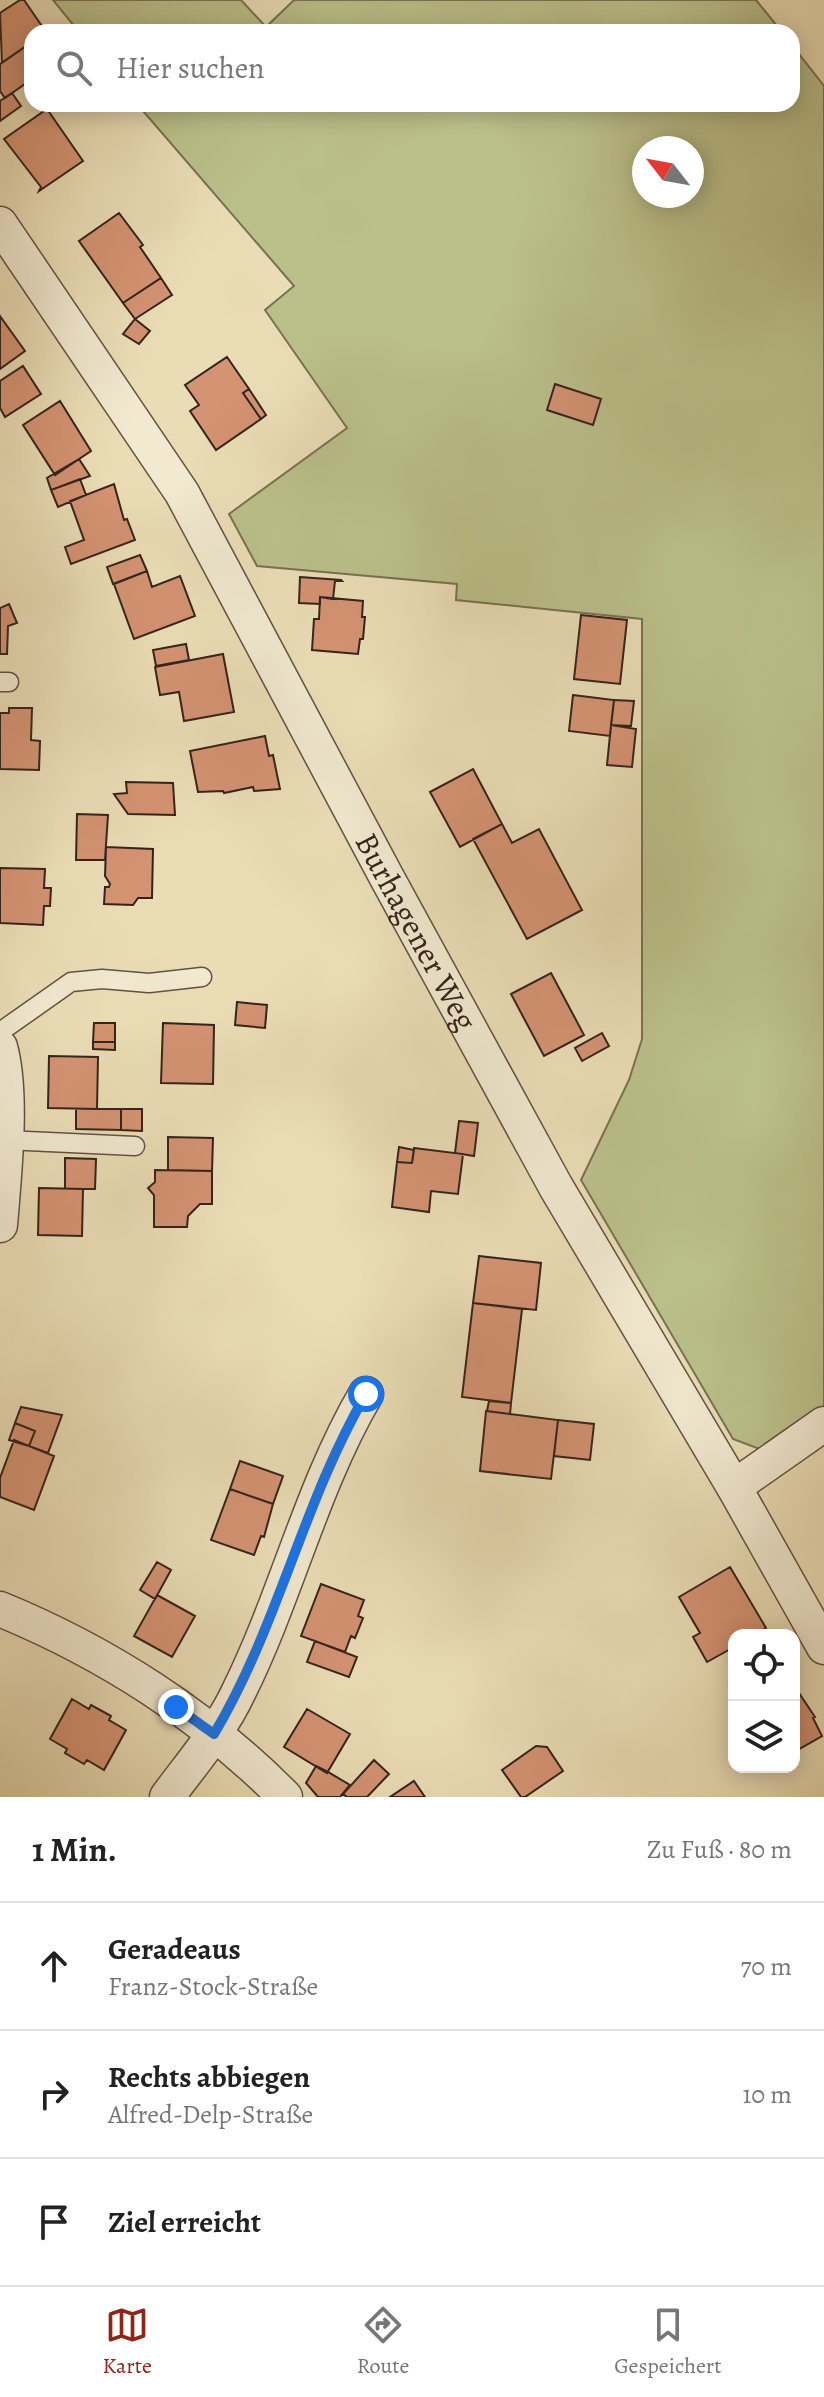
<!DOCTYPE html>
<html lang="de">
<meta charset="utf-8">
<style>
body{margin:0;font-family:Alegreya,serif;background:#f2f2f2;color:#222}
.controls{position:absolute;right:24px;bottom:24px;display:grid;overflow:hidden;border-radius:16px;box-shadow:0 4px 20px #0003}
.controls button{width:72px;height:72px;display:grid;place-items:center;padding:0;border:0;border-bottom:2px solid #e0e0e0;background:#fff;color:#222;font:40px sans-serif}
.compass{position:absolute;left:632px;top:136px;width:72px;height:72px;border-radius:50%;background:#fff;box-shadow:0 4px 20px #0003;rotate:301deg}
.stop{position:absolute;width:24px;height:24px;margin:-18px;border:6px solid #1a73e8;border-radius:50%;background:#fff}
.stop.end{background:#1a73e8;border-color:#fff;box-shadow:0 2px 8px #0008}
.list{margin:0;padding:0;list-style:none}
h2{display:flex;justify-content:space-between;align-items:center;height:104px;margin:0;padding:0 32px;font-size:34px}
h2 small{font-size:26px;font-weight:400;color:#767676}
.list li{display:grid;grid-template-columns:52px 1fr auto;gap:24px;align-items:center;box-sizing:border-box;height:128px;padding:0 32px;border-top:2px solid #e0e0e0}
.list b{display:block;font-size:30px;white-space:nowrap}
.list p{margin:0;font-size:26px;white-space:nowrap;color:#767676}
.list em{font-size:26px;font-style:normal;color:#767676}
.icon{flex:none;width:44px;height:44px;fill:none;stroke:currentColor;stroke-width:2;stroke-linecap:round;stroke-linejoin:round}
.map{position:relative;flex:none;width:824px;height:1797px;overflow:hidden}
.search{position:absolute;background:#fff;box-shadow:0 4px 20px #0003;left:24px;right:24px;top:24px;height:88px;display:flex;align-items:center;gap:20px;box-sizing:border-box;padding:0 28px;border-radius:24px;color:#767676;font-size:30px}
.sheet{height:488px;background:#fff}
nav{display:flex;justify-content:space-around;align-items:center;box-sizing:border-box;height:112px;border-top:2px solid #e0e0e0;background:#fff;font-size:22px;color:#767676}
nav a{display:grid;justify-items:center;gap:4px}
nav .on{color:#8f2418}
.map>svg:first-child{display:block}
.green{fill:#bbc08b;stroke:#787254;stroke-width:2;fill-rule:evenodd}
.building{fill:#d49373;stroke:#35231c;stroke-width:2}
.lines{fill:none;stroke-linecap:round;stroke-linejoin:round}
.service-casing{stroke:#625242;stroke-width:21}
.minor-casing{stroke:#625242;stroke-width:37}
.service{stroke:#f1e9d0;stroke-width:18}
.minor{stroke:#f1e9d0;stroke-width:34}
.route{stroke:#1a73e8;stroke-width:10}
.labels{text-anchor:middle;stroke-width:6;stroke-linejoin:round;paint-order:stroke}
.street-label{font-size:32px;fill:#35231c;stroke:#f1e9d0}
</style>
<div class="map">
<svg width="824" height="1797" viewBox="0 0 824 1797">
<rect width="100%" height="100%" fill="#eaddb6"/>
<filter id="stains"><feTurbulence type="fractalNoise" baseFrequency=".0025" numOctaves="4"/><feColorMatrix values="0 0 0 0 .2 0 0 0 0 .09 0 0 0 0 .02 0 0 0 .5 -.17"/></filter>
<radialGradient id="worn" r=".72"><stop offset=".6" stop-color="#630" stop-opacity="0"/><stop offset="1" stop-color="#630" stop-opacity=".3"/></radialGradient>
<path class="green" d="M53 0H241L266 27 294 0H756L782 32H79Z
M792 45 824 86V1406L762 1450 733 1439 581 1180 629 1080 642 1039V619L456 600 457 584 257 566 229 514 347 428 265 310 294 286 137 104H792ZM644 148H692V196H644Z"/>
<path class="building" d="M20 0H24L46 32H32V42L2 63 0 13Z
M32 42V79L5 98 0 91V64Z
M12 93 21 106 0 121V101Z
M47 109 83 161 39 191 41 187 4 139Z
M119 213 143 245 140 247 161 278 123 303 79 241Z
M161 278 172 295 135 319 123 303Z
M0 316 25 351 0 369Z
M135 319 150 331 139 344 123 334Z
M227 357 249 389 243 393 261 419 216 450 190 411 199 405 185 385Z
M23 366 41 394 5 417 0 408V381Z
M555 384 601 399 593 425 547 410Z
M249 389 266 415 261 419 243 393Z
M60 401 91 451 55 475 23 425Z
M79 459 90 476 51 490 47 478Z
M80 479 86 495 58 507 51 490Z
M114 484 124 520 127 519 135 540 71 564 65 547 84 540 70 501Z
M140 555 147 571 113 584 107 567Z
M147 571 152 587 180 576 195 616 134 639 114 584Z
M300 577 341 580 342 581H335L333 599 320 597V604L299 603Z
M320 597 363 601 362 617H365L363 639H360L358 654 312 650 314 619H319Z
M9 604 17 623 8 626 7 654H0V608Z
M581 615 627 620 620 684 574 679Z
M186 644 189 660 156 666 153 650Z
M223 654 234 712 184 721 179 692 160 695 155 667Z
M573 695 614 700 610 736 569 731Z
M614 700 634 701 631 726 611 725Z
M9 708H32L31 740 40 741 39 770 0 769V713H9Z
M611 725 636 729 632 767 607 765Z
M265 736 269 756 273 755 280 789 254 791 253 787 224 793 223 791 198 792 190 751Z
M473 769 502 824 460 847 430 792Z
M126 782 173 783 175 815 128 814 114 794 127 793Z
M77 814 108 815 105 860H76Z
M502 824 512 843 539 829 582 910 527 939 473 839Z
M106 847 153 849 152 898H138L133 905 104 904 105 887H109L110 884 105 876Z
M0 868 45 869 44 888H51L50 906H44L43 925 0 923Z
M551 973 584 1035 544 1056 511 994Z
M237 1002 267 1005 265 1028 235 1025Z
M94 1023H115V1042H93Z
M163 1023 214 1025 213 1084 161 1083Z
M602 1033 609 1046 582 1061 575 1048Z
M93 1042H115V1050L93 1049Z
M49 1056 98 1057 97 1109 48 1108Z
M76 1109H121V1130L76 1129Z
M121 1109H142V1131L121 1130Z
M459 1121 478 1123 474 1156 455 1153Z
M168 1137 213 1138 212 1171 168 1170Z
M399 1147 414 1150 412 1163 397 1162Z
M414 1148 463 1154 458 1194 431 1191 429 1212 392 1207 397 1162 412 1163Z
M65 1158 96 1159 95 1189H65Z
M155 1170 212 1171V1204H200L188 1216 187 1227H154V1195L148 1188 155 1182Z
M39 1188 83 1189 82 1236 38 1235Z
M479 1256 541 1263 536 1310 473 1303Z
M473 1303 522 1309 511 1403 462 1397Z
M489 1401 511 1403 510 1414 487 1411Z
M21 1407 62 1415 48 1453 29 1446 35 1431 15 1423Z
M486 1411 558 1420 551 1479 480 1471Z
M558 1420 594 1424 590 1460 554 1456Z
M15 1423 35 1431 29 1446 9 1440Z
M14 1440 54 1456 34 1510 0 1497V1478Z
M240 1461 283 1476 273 1504 230 1489Z
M230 1489 273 1504 264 1537 261 1536 254 1555 211 1540Z
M157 1562 171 1570 155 1599 140 1590Z
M730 1567 766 1628 754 1635H734V1647L707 1662 693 1637 700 1633 679 1597Z
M321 1584 364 1600 358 1616 363 1618 355 1638 351 1636 345 1652 301 1636Z
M157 1595 195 1616 172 1657 134 1636Z
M315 1641 357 1657 349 1677 307 1662Z
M795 1687 815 1717 813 1718 822 1736 794 1752Z
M72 1699 89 1709 91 1705 111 1716 109 1720 126 1730 104 1770 87 1760 84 1764 65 1753 67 1749 50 1739Z
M307 1709 350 1734 327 1773 284 1747Z
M536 1746 547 1747 563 1771 525 1797H521L502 1770Z
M374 1760 389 1774 367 1797H347L343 1794Z
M316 1766 328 1772 350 1785 340 1797H318L306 1783Z
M414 1781 425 1797H390Z"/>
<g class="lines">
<defs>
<path id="service" d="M0 682H9
M0 1032 71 982 102 979 149 983 202 977
M5 1140 135 1146"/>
<g id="minor">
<path id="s1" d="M0 224 182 493 386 876 556 1187 734 1487 824 1647"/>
<path d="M0 1047C13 1094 4 1175 0 1225"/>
<path d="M734 1487 824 1424"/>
<path d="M0 1609C105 1652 205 1716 285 1797"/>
<path d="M167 1797C192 1763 221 1730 239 1691 287 1594 311 1488 366 1394"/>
</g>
</defs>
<use href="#service" class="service-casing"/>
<use href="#minor" class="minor-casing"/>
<use href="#service" class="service"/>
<use href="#minor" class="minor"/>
</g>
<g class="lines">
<path class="route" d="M176 1707 214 1734C278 1627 303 1502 366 1394"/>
</g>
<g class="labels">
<g class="street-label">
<text dy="11" stroke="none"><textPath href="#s1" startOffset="822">Burhagener Weg</textPath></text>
</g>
</g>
<rect width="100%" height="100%" filter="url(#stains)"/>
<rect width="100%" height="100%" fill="url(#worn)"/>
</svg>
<div class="controls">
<button><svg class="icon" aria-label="locate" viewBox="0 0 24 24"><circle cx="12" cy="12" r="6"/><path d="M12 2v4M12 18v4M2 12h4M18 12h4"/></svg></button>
<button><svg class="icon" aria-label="layers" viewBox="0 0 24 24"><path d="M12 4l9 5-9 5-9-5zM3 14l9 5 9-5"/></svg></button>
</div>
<svg class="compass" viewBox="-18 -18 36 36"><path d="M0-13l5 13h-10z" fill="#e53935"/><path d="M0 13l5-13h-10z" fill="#767676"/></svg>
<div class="stop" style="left:366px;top:1394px"></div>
<div class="stop end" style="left:176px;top:1707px"></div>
<div class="search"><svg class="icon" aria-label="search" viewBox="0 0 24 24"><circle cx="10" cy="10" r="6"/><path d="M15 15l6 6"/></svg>Hier suchen</div>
</div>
<section class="sheet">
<h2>1 Min.<small>Zu Fuß · 80 m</small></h2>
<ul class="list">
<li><svg class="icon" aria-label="ahead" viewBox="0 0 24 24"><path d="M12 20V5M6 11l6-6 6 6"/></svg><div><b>Geradeaus</b><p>Franz-Stock-Straße</p></div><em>70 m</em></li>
<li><svg class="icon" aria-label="right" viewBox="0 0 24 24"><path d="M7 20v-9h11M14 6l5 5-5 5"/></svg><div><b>Rechts abbiegen</b><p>Alfred-Delp-Straße</p></div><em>10 m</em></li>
<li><svg class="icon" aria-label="arrive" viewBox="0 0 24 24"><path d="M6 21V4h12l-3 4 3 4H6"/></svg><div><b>Ziel erreicht</b></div></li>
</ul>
</section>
<nav>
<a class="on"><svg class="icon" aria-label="map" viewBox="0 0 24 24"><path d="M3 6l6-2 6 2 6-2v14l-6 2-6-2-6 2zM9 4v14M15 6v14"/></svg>Karte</a>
<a><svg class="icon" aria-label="directions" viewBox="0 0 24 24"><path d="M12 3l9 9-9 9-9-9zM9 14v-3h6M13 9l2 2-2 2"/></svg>Route</a>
<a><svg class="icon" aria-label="saved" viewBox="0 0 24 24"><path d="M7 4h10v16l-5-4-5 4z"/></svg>Gespeichert</a>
</nav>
